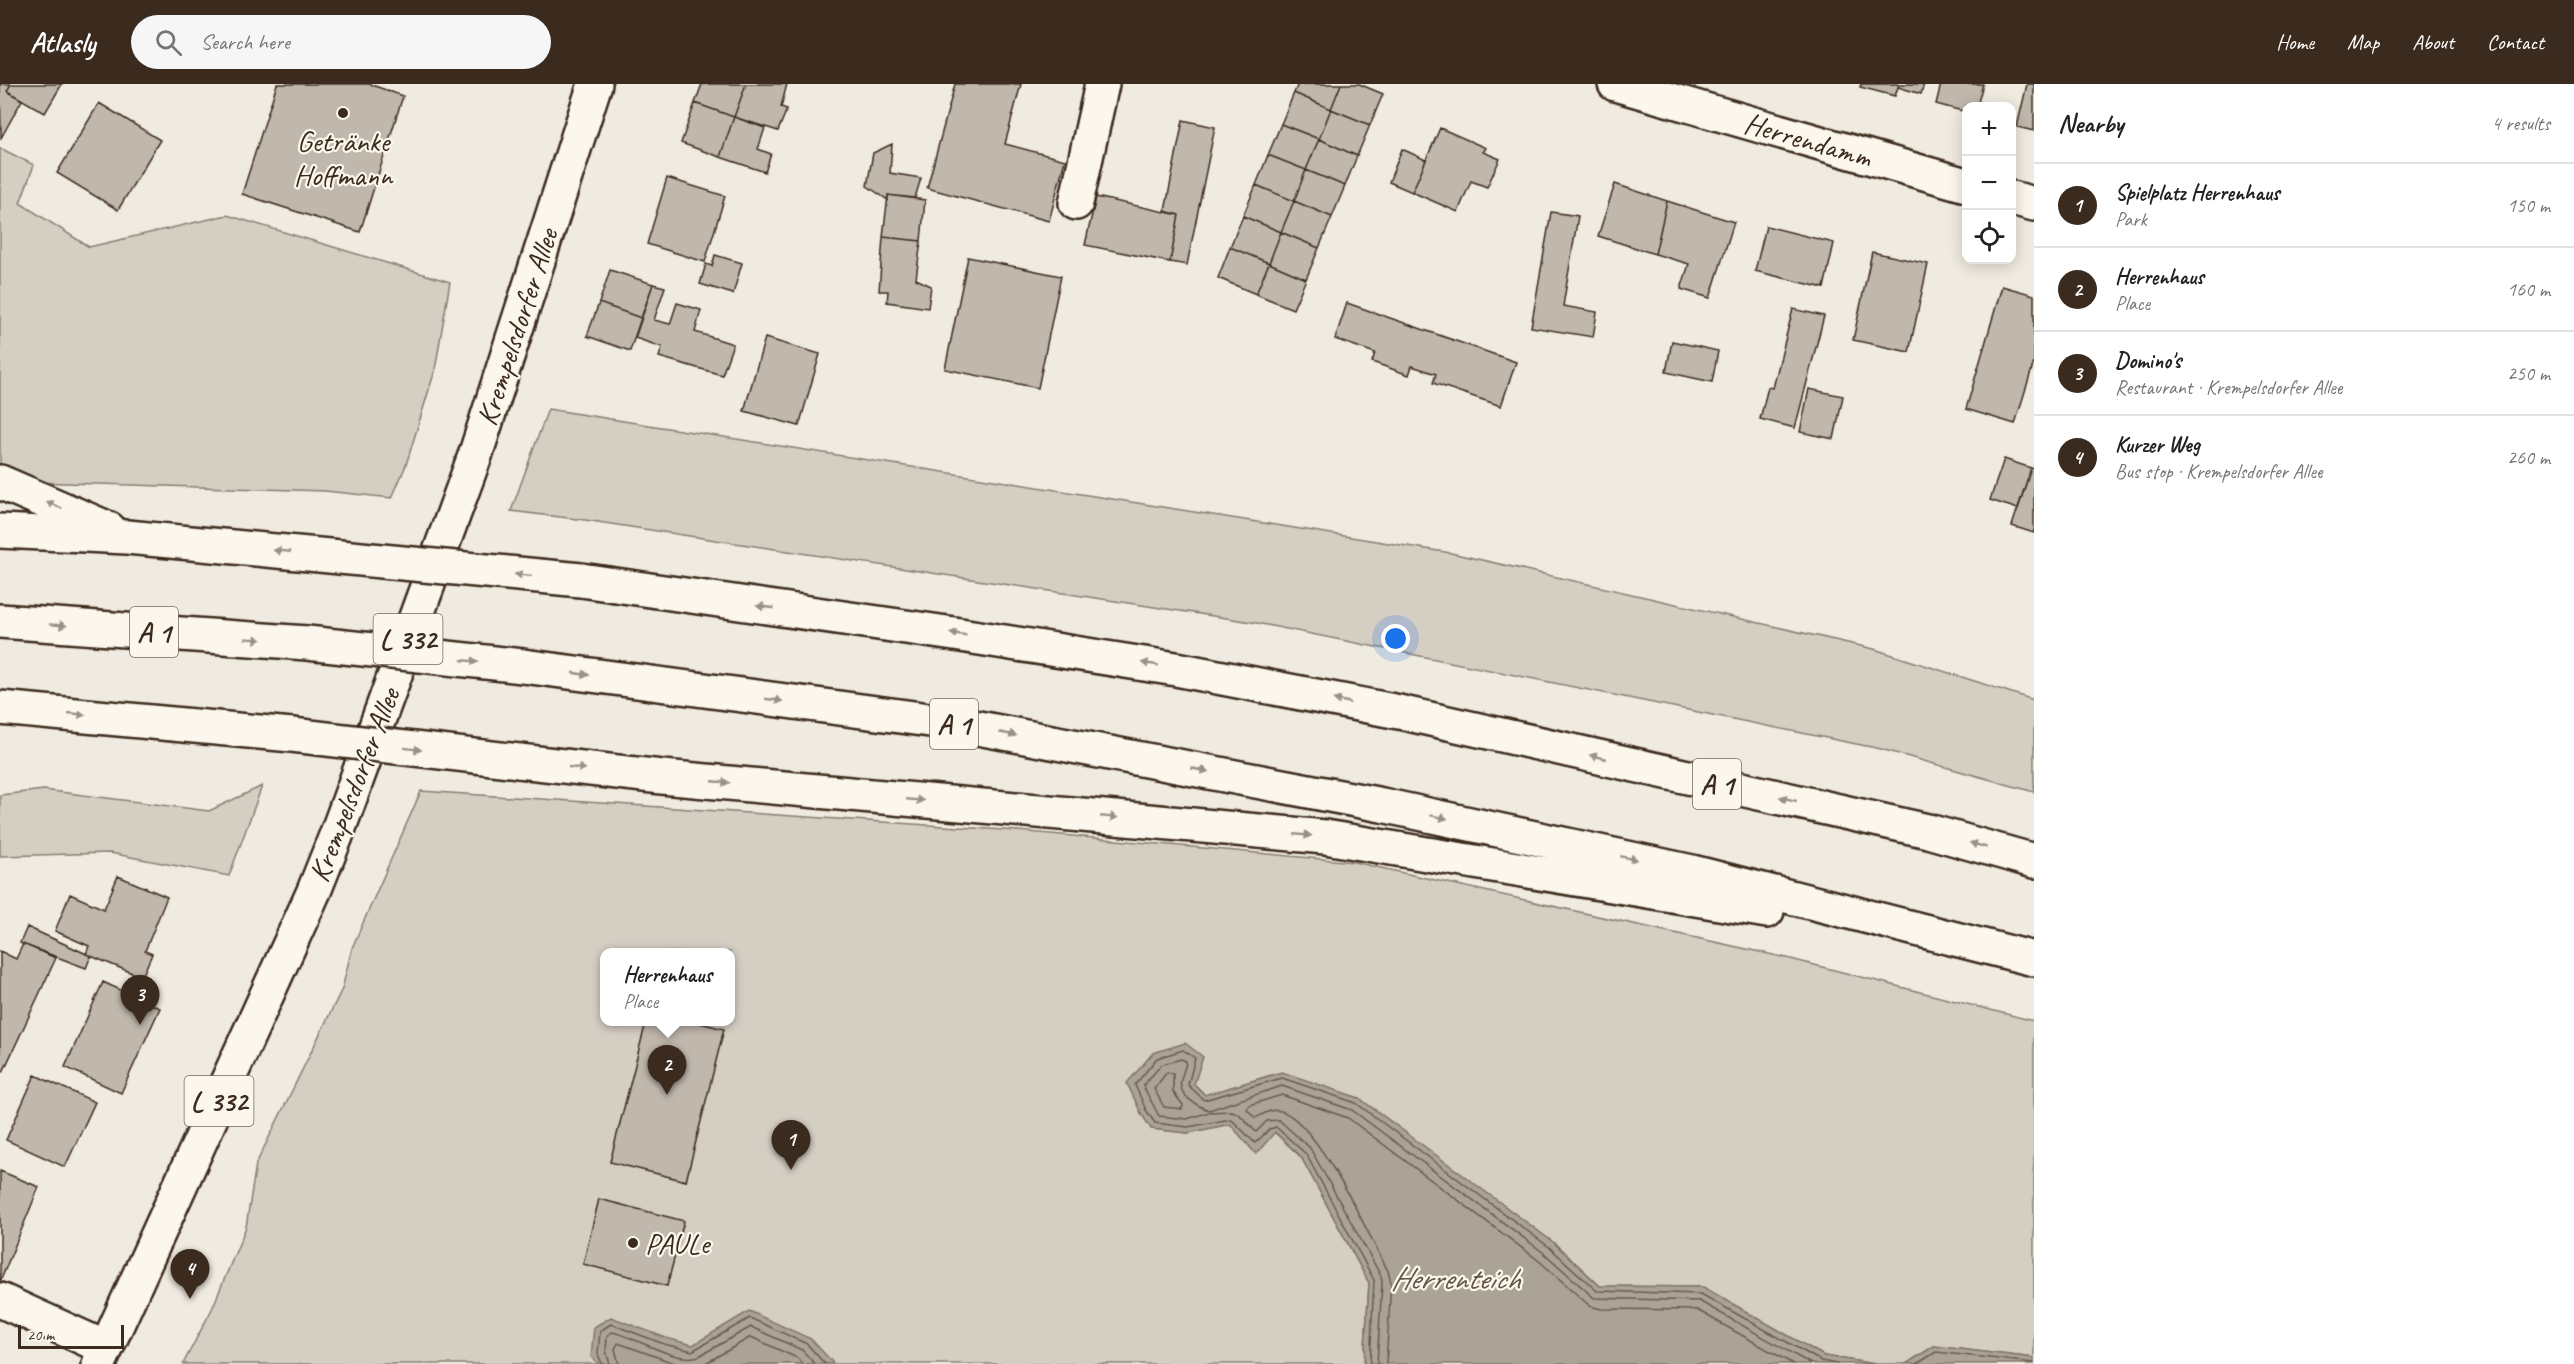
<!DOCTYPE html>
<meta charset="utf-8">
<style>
body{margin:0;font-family:Caveat,sans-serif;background:#f6f6f6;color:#202124}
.controls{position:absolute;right:18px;top:18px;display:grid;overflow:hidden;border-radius:12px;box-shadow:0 3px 15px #0003}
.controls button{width:54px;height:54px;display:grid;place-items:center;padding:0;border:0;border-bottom:2px solid #e0e0e0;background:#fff;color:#202124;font:30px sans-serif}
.scale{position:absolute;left:18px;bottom:15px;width:106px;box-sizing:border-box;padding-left:6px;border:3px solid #3b2a1e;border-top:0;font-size:16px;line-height:21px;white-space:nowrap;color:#3b2a1e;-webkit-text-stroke:4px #fbf7ec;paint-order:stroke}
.you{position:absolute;left:1396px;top:555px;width:21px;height:21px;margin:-15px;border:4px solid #fff;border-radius:50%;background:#1a73e8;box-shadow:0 0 0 9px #1a73e833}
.badge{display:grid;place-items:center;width:39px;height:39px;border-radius:50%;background:#3b2a1e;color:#fff;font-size:20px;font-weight:700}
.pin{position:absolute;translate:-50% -50px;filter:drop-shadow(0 2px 3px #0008)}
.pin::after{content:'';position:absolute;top:32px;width:21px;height:18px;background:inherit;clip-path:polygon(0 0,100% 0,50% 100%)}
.popup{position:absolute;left:600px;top:864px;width:135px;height:78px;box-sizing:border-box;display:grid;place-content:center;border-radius:12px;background:#fff;filter:drop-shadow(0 2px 4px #0005);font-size:20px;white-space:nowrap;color:#757577}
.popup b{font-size:22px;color:#202124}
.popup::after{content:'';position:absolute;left:50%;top:100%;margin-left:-12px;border:12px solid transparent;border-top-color:#fff}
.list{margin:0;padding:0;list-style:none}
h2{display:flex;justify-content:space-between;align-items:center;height:78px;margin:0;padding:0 24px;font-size:26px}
h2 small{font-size:20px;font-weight:400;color:#757577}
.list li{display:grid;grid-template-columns:39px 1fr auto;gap:18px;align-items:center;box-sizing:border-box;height:84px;padding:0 24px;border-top:2px solid #e0e0e0}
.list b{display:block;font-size:22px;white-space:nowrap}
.list p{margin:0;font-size:20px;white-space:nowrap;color:#757577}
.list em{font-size:20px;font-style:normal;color:#757577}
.icon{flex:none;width:33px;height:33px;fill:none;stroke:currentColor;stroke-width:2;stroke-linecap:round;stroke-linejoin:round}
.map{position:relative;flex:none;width:2034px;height:1280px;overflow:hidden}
header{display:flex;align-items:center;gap:36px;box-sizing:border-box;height:84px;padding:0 30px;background:#3b2a1e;color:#fff}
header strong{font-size:28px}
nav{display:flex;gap:33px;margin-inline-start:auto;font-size:21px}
.search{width:420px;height:54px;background:#f6f6f6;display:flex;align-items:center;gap:15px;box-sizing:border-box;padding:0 21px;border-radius:33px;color:#757577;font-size:22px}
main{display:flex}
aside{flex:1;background:#fff}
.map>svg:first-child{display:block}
.green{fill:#d5cec3;stroke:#887c70;stroke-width:1.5;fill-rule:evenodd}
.water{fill:#aca397;stroke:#7f7367;stroke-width:1.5}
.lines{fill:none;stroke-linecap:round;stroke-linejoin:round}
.shore{stroke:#685a4e;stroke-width:1.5}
.building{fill:#c0b8ad;stroke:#3b2a1e;stroke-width:1.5}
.minor-casing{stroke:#3b2a1e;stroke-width:38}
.major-casing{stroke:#3b2a1e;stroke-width:38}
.highway-casing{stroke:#3b2a1e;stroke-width:38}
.minor{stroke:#fbf7ec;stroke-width:33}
.major{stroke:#fbf7ec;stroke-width:33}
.highway{stroke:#fbf7ec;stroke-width:33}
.highway-bridge-casing{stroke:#3b2a1e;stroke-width:38;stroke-linecap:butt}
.highway-bridge{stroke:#fbf7ec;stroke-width:33}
.oneway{fill:#9b9085}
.poi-dot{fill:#3b2a1e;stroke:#fbf7ec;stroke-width:2}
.labels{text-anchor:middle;stroke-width:4.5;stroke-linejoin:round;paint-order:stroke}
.shield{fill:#fbf7ec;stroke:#75685c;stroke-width:1.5}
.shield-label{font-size:28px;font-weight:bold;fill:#3b2a1e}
.street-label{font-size:30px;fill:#3b2a1e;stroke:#fbf7ec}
.poi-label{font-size:30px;fill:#3b2a1e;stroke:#fbf7ec}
.water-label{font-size:32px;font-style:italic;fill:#635448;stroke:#fbf7ec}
</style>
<header>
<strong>Atlasly</strong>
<div class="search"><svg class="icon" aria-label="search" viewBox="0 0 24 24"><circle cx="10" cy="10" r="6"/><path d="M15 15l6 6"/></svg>Search here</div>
<nav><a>Home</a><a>Map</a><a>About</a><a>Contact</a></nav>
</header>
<main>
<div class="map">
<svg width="2034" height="1280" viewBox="0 0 2034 1280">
<rect width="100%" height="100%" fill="#f0ebe0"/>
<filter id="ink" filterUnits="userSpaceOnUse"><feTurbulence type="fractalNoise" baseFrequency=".0167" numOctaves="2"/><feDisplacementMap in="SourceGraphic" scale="12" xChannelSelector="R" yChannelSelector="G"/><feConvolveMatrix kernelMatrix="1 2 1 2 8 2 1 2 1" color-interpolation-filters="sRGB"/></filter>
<g filter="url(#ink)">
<path class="green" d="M0 64 34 81 20 119 89 163 227 131 450 198 435 286 406 381 392 414 325 407 0 397Z
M548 325 1451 469 1874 565 2034 616V708L1881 665 1252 538 585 436 511 427Z
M262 702 229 792 110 769 0 772V711L44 706 209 727Z
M421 707 1018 747 1354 778 1787 874 2034 937V1274L1934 1262 1906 1280H1875L1824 1272 1703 1203 1600 1202 1553 1158 1282 988 1205 1011 1194 1000 1141 1029 1152 1045 1188 1049 1230 1040 1274 1048 1301 1073 1369 1199 1364 1280H183L212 1225 246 1143 256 1080 342 905 352 864ZM604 868H730V938H604Z"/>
<path class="water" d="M1185 959 1203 973 1194 1000 1205 1011 1282 988 1359 1014 1553 1158 1600 1202 1703 1203 1824 1272 1875 1280H1364L1369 1199 1301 1073 1275 1048 1256 1070 1230 1040 1188 1049 1151 1045 1141 1029 1127 999 1153 969Z
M749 1227 811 1255 834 1280H599L591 1273 594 1243 611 1233 666 1254 693 1261Z
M1934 1262 2034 1274V1280H1906Z"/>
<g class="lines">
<path class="shore" d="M1167 988 1173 990V1008L1183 1021 1182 1025 1164 1023 1154 1005Z
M602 1280 598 1270 600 1247 611 1240 664 1260 692 1267 750 1234 807 1260 825 1280
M610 1280 606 1267 607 1252 612 1248C636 1253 676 1280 699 1272L751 1243 802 1266 815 1280
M619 1280 615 1265 618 1259 677 1280
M704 1280 751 1253 797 1274 803 1280
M1370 1280 1374 1196 1306 1070 1276 1043 1270 1045 1255 1059 1231 1035 1188 1043 1155 1039 1146 1026 1135 1001 1157 974 1183 966 1195 974 1188 1001 1204 1016 1282 994 1356 1019 1549 1163 1597 1207 1701 1210 1821 1277 1837 1280
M1377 1280 1382 1199 1381 1192 1310 1064 1279 1036 1267 1037 1256 1048 1240 1031 1232 1027 1209 1028 1187 1035 1159 1032 1143 1002 1161 981 1181 975 1186 977C1186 983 1182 989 1181 996 1177 1011 1197 1022 1209 1026L1282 1002 1352 1026 1544 1169 1594 1214 1699 1217 1811 1280
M1386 1280 1391 1199 1388 1187C1369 1152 1318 1038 1281 1027 1271 1024 1264 1030 1255 1034L1247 1025 1249 1021 1282 1011 1348 1034 1538 1176 1590 1222 1601 1225 1697 1226 1793 1280
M1917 1280 1936 1268 2034 1279"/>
</g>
<path class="building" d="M0 0H11L7 7 22 16 1 54Z
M11 0H62L45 29 7 7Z
M277 0H369L403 12 360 148 242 110Z
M702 0H746L734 33 695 19Z
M746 0H787L781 23 787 25 778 47 734 33Z
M955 0H1021L1005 60 1065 76 1049 137 927 104Z
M1298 0H1341L1331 25 1294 9Z
M1341 0H1359L1383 10 1370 41 1331 25Z
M1861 0H1899L1895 12 1860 3Z
M1899 0H1924L1921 10 1898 3Z
M1941 0H1983L1977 22H1966V28L1936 20Z
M2027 0H2034V47L2017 43Z
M1294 9 1331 25 1319 55 1281 40Z
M99 19 160 56 118 126 57 89Z
M695 19 734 33 720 73 681 59Z
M1331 25 1370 41 1357 72 1319 55Z
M734 33 765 44 758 65 771 70 765 88 720 73Z
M1183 36 1215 43 1187 181 1170 178 1179 131 1165 127Z
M1281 40 1319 55 1306 86 1268 71Z
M1440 44 1486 64 1483 68 1500 75 1487 103 1471 97 1458 128 1412 108Z
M1319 55 1357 72 1345 102 1306 86Z
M892 60 890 89 921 94 915 114 888 111V116L867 102 873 69Z
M1402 65 1426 76 1412 108 1389 98Z
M1268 71 1306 86 1294 117 1256 101Z
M1306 86 1345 102 1332 133 1294 117Z
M667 94 725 112 705 178 647 160Z
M1615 100 1667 117 1655 170 1598 152Z
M1256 101 1294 117 1281 148 1243 132Z
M888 111 925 116 921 157 883 153Z
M1096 113 1179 131 1170 178 1085 161Z
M1294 117 1332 133 1319 164 1281 148Z
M1667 117 1734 138 1710 214 1681 205 1689 180 1655 170Z
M1551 128 1578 132 1563 222 1597 228 1593 253 1531 243Z
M1243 132 1281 148 1269 179 1230 163Z
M1766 142 1834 159 1824 204 1755 187Z
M1281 148 1319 164 1306 195 1269 179Z
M883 153 921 157 916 195 931 202 928 224 887 218 888 207H879Z
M1230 163 1269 179 1256 210 1218 194Z
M1872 168 1928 180 1909 268 1853 256Z
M715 171 742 179 733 210 700 200 706 180 712 182Z
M968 173 1061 192 1038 304 945 285Z
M1269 179 1306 195 1293 225 1256 210Z
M610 186 653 200 641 234 599 219Z
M653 200 665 203 654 236 670 240 677 219 701 226 695 248 733 260 722 291 659 273 662 263 635 254Z
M2002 202 2034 211V278L2015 340 1966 325Z
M599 219 641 234 630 267 587 252Z
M1347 219 1516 278 1501 322 1433 299 1436 290 1412 282 1409 291 1372 278 1375 269 1335 255Z
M1793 225 1824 232 1795 344 1760 335 1768 303 1773 304Z
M765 254 820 270 799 342 744 327Z
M1672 257 1718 267 1712 298 1666 288Z
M1809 305 1843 312 1834 355 1800 348Z
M2004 375 2031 384 2018 425 1990 416Z
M2031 384 2034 385V449L2012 442Z
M118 792 167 813 145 867 152 870 142 893 86 870 89 862 55 847 70 810 104 825Z
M27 843 91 872 86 884 20 859Z
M23 860 56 874 3 988 0 987V867L16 875Z
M103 898 160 924 121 1009 65 983Z
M646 938H696L724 945 686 1097 610 1078Z
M35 991 95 1018 65 1083 6 1056Z
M0 1087 39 1103 0 1198Z
M599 1115 684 1137 667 1202 583 1180Z"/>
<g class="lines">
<defs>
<path id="minor" d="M1615 0 1966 101
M2012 114 2034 120
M1076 119 1102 0
M0 1216 106 1264"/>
<path id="major" d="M99 1280 314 807 336 752 476 369 595 0"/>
<path id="highway" d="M0 398 109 445
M0 447 127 453 340 473
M581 496 954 550 1176 585 1399 628 1928 747 2034 777
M0 537 307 559
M523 582 952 639 1382 721 1692 788 2034 875
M0 624 292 651
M519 677 662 693 1325 753 1767 827"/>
</defs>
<use href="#minor" class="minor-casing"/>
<use href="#major" class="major-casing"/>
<use href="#highway" class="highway-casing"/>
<use href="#minor" class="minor"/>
<use href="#major" class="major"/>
<use href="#highway" class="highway"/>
<defs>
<path id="highway-bridge" d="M340 473 581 496
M307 559 523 582
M292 651 519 677"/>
</defs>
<use href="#highway-bridge" class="highway-bridge-casing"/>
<use href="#highway-bridge" class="highway-bridge"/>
</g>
<defs><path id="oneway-solid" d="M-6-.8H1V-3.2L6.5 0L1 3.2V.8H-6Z" transform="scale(1.5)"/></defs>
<g class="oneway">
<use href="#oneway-solid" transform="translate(54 421) rotate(-156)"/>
<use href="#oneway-solid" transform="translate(282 467) rotate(-175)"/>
<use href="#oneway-solid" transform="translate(523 491) rotate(-174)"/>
<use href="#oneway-solid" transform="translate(765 523) rotate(-172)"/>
<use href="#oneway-solid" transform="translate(58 541) rotate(4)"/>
<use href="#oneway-solid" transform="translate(958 550) rotate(-171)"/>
<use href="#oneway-solid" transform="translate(253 555) rotate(4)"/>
<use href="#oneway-solid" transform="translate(470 577) rotate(6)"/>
<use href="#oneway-solid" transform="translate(1150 580) rotate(-171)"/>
<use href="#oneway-solid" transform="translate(581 590) rotate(8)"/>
<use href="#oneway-solid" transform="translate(774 616) rotate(8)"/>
<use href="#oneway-solid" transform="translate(1342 617) rotate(-169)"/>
<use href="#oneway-solid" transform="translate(77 630) rotate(6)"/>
<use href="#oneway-solid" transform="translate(1008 650) rotate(11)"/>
<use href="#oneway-solid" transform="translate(413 665) rotate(7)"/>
<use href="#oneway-solid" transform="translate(1598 673) rotate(-167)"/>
<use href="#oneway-solid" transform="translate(577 684) rotate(6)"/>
<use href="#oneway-solid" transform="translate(1200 686) rotate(11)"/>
<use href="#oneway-solid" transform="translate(721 698) rotate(5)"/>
<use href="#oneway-solid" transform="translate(1788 715) rotate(-167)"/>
<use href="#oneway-solid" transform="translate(915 716) rotate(5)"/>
<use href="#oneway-solid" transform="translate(1109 733) rotate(5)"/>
<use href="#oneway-solid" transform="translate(1439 733) rotate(12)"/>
<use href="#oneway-solid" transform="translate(1303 751) rotate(5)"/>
<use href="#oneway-solid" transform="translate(1978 761) rotate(-164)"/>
<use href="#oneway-solid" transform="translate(1629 774) rotate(12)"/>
</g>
</g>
<g class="poi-dot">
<circle cx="343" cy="29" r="6"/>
<circle cx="633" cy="1159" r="6"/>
</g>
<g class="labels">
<g class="shield">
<rect x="130" y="523" width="48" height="50" rx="4.5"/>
<rect x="373.5" y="530" width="69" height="50" rx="4.5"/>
<rect x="930" y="615" width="48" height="50" rx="4.5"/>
<rect x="1693" y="675" width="48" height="50" rx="4.5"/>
<rect x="184.5" y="992" width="69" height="50" rx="4.5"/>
</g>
<g class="shield-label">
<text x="154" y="558">A 1</text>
<text x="408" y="565">L 332</text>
<text x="954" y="650">A 1</text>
<text x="1717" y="710">A 1</text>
<text x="219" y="1027">L 332</text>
</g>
<g class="street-label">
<text transform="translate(1808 56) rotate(16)" y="10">Herrendamm</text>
<text transform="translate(517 243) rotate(-72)" y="10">Krempelsdorfer Allee</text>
<text transform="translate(354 701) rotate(-69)" y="10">Krempelsdorfer Allee</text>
</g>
<g class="poi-label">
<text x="343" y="67">Getränke<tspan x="343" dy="34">Hoffmann</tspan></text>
<text x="645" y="1169" text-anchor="start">PAULe</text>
</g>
<g class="water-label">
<text x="1455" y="1205">Herrenteich</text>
</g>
</g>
</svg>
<div class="controls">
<button>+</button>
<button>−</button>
<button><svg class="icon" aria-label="locate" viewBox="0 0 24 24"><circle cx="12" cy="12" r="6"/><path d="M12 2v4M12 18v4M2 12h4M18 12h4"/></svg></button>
</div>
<div class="scale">20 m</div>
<div class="you"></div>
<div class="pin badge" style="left:791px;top:1086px">1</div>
<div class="pin badge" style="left:667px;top:1011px">2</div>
<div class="popup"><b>Herrenhaus</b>Place</div>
<div class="pin badge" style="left:140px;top:941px">3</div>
<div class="pin badge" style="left:190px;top:1215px">4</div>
</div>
<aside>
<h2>Nearby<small>4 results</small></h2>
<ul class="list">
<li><span class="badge">1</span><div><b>Spielplatz Herrenhaus</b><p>Park</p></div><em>150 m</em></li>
<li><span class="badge">2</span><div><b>Herrenhaus</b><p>Place</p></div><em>160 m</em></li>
<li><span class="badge">3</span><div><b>Domino's</b><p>Restaurant · Krempelsdorfer Allee</p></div><em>250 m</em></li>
<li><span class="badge">4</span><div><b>Kurzer Weg</b><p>Bus stop · Krempelsdorfer Allee</p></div><em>260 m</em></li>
</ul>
</aside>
</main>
